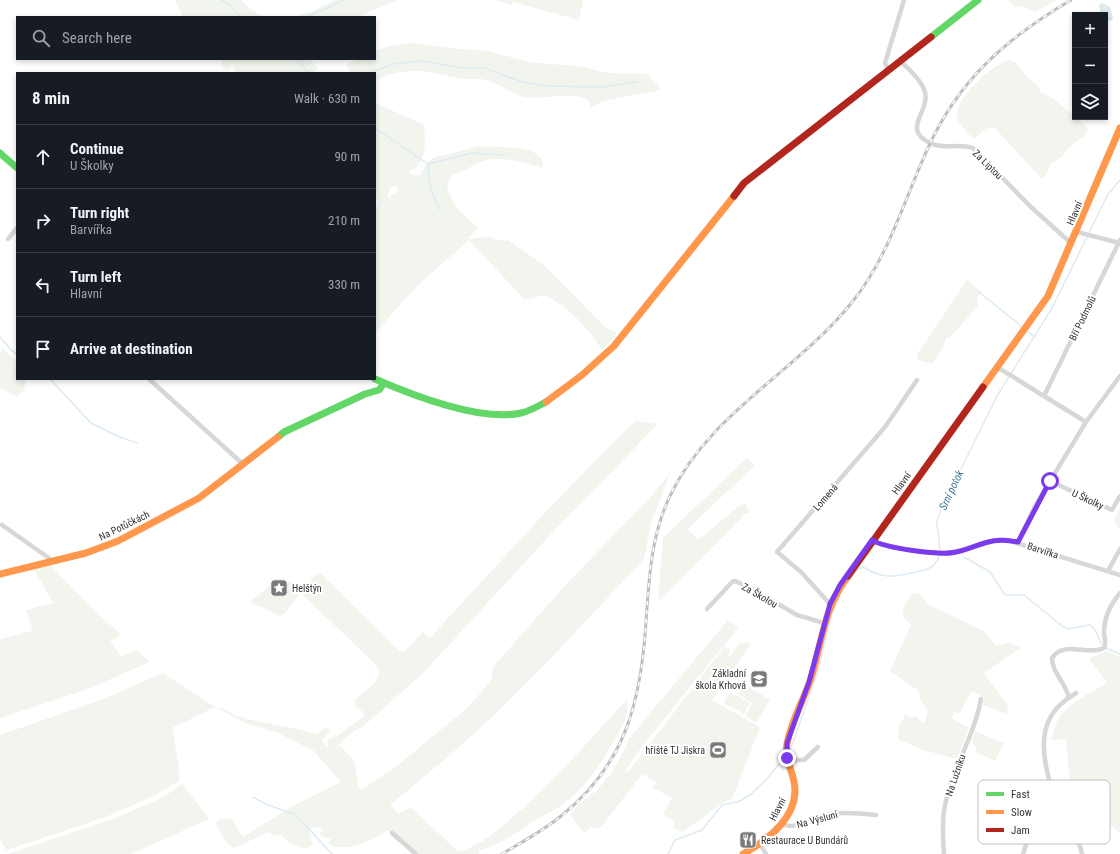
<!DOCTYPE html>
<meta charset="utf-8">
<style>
body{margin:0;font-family:"Roboto Condensed",sans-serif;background:#20242c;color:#f1f3f6}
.controls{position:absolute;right:12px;top:12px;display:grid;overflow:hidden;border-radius:0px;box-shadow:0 2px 6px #0003}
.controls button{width:36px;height:36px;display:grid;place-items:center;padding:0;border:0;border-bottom:1px solid #363941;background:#171b24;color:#f1f3f6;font:20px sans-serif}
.stop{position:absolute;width:12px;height:12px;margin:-9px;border:3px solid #7c3aed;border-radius:50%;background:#fff}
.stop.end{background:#7c3aed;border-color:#fff;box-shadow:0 1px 4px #0008}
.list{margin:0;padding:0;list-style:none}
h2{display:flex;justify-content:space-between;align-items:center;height:52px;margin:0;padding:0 16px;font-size:17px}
h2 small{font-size:13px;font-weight:400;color:#9ea1a6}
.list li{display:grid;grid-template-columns:26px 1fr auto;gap:12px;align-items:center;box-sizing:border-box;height:64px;padding:0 16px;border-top:1px solid #363941}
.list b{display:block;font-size:15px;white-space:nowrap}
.list p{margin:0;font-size:13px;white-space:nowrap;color:#9ea1a6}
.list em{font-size:13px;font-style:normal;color:#9ea1a6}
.icon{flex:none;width:22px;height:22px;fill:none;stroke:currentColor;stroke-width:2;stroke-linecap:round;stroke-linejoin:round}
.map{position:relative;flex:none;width:1120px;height:854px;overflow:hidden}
.search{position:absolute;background:#171b24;box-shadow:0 2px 6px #0003;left:16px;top:16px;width:360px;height:44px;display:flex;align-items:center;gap:10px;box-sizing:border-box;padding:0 14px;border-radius:0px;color:#9ea1a6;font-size:15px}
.panel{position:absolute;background:#171b24;box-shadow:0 2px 6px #0003;left:16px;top:72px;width:360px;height:308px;border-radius:0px}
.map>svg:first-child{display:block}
.green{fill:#f1f5ed;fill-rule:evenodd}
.water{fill:#ddebf3}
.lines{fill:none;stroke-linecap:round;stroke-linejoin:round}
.stream{stroke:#ddebf3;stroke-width:1.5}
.street{stroke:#d7d7d7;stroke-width:4.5}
.fast{stroke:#63d668;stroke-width:7}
.slow{stroke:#ff974d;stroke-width:7}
.jam{stroke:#b3261e;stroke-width:7}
.rail-casing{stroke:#bebebe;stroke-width:3}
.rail{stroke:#fff;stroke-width:1.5;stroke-dasharray:4.5;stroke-linecap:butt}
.route{stroke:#7c3aed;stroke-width:5}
.labels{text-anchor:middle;stroke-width:4;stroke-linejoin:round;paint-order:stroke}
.street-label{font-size:10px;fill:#333;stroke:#fff}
.poi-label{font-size:10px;fill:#333;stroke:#fff;text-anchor:start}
.water-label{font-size:11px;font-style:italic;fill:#3f7597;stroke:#fff}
.key{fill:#fff;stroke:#c2c2c2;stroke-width:1}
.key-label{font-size:11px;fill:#333}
</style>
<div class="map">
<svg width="1120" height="854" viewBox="0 0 1120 854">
<rect width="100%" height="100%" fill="#fff"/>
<path class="green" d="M175 0H241L252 10 264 17H183Z
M336 0H398L357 17H293L313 11Z
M496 0H583L579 20 513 2 511 5Z
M1008 0H1056L1035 12 1025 7 1014 6Z
M409 43 460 49 488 51 529 62 584 67 608 73 647 74 661 88 656 91 603 101 590 108 591 103C579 89 542 100 525 97 511 94 499 83 486 80 480 78 473 79 467 79 456 78 446 75 434 73 416 69 391 71 375 81V73H352L346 65 358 59H375V51L389 46Z
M220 59H309L318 67 313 73H238L232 67 227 71 220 65 222 62Z
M1011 60 1016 63 1024 74 1037 85 1041 92 1054 99 1089 129 1083 137 1069 147 1062 157 1050 164 1047 174 1043 178 1040 177 994 127 987 128 974 139C969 134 961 127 958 120 949 103 995 61 1011 60Z
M375 103 423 124C427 137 427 167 408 171L412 175H420L428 162 436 156H442L478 146 519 148 532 151 542 159 543 163 542 168C524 163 502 155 483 161 472 165 463 172 452 175L447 184C450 205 462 214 478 227L468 239 489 237 504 241 508 240 545 266 606 328 616 332 615 336 602 350C587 326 570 308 545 295L525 300 469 240 418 285 375 333V211L378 202 375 194ZM396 186 398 191 387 198 390 188Z
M967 280 981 292 977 298 978 303 977 307 950 337 946 338 943 348 932 364 917 360V355Z
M3 348 17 363V379H26L24 390 16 397 0 387V354Z
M635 421 658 424 550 535 424 672 366 724 346 737 335 748 341 746 355 762 358 786 361 790 393 769 465 710 491 681 493 667 569 581 649 499 670 473 651 523 644 559 551 658 488 721 443 761 390 805 398 814 411 807 457 851C491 854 602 727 627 699 630 713 622 727 615 739 600 765 584 790 559 807 551 813 540 816 532 822 515 834 498 846 478 851L479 854H419L391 830 386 831C371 842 341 854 328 843L331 839 321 836 320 833 324 830 319 827 312 828 309 831 312 845C300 853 290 843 281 835L276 836 269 832 234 848 225 841 216 824 219 819 231 818 243 837 291 807 341 782 314 751 278 733 247 724 215 707 172 728 179 767V781L152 797 108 816 7 850 0 840V735L104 699 163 673 215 707C225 708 232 715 241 717 267 724 292 727 317 734L325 728 331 730 321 741 329 748 327 741 332 737H336L364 716V713L356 706 355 700C363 689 383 684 378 667L301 593 285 613 279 616 261 606 254 605 251 601 270 585 290 582 300 591 319 572 392 644 400 651 404 652 423 632 430 638 553 504Z
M747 458 755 466 718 500 688 529 698 540 744 502 750 513 745 514 658 602 663 538Z
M1120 507V529L1114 521Z
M50 565 97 613 120 634 119 637 110 641 121 657 137 650 150 662 85 690 0 718V639L33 631 26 610 53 603 34 569Z
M913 593C920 592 925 599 927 604L984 631 996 646 1010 642 1020 648 984 673 1008 706 1007 714 983 705 985 698 971 691 960 713 954 712 952 718 969 728 957 759 923 750 899 740C897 729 899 723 906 715L911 718 916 716 924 724 928 710 920 700 919 691 890 671 911 625 903 617V607Z
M728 620 738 628 643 745 624 772 629 771 724 647 730 650 728 655 730 657 739 644 747 642 751 644 712 700 760 727 732 799 722 803 683 832 673 828 675 822 663 814 672 798 653 788 659 777 655 782 642 774 605 822 599 828 591 827 584 833 571 816V812L592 793H595L611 773 623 753 629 739 645 719Z
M1107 651 1120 657V833L1107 823 1099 827 1070 783 1066 739 1052 740C1054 709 1083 697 1107 683L1089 658Z
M744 684 770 700 756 723 746 716 752 703 738 694Z
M730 692 750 703 744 714 724 703Z
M975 731 1004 743 995 761 976 752 977 748 972 742Z
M182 784 209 819 131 854H8L108 821 164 797Z"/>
<path class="water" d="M1102 3 1110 7 1113 18 1111 21 1105 19V15H1101L1099 5Z"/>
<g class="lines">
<path class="stream" d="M221 0 229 4 241 17
M307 17 344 0
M296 59 309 73
M369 73 393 64 422 61 462 68H484L523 82 546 86 601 87 637 82
M375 128 428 164 471 153 504 155
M428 164C429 182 431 194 440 210
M1089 233 1108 194 1120 180
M979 292 1021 326
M1027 331 1035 337
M0 337 12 351 17 354
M50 379 91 423 117 436 137 443
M964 557 990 572 1005 595H1024L1062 626 1068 629 1090 625 1095 630 1102 645
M1106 648 1120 654
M790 751 818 671 832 613 842 590 857 570 863 567C887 582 899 575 925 570 947 563 938 541 937 523 937 518 940 513 942 508L997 396 1052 308 1087 237
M253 797 266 804 296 815 332 854
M668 854 675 840 702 830 722 805 740 801 751 794 765 781 785 757"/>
<path class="street" d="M900 61C908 68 922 81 925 92 930 112 901 129 930 143 944 150 959 143 973 148L1031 207 1072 244
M888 70 885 63 904 0
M1077 232 1120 243
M8 239 17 228
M997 367 1086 422
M149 379 244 465
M1044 396 1120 240
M1050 481 1112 510 1120 496
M2 525 53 561
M872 540C884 548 942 556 956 552 974 547 989 538 1007 540L1120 575
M1018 542 1035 506 1086 422 1120 376
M1108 571 1120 549
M830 604 801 572 777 552 885 427 917 380
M707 609 732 582 735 581 756 591 797 615 824 623
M1076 693C1066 699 1055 708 1050 718 1036 744 1049 786 1061 810 1068 825 1079 837 1082 854
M1069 698C1066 683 1052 673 1052 658 1063 640 1088 656 1104 648 1107 643 1104 638 1104 632 1104 617 1110 605 1120 593
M788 760H804L818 747
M782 824C796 831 815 817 830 814 845 812 860 813 876 815
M392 833 416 854
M760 844 766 854
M944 854C943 840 942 825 944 811 950 772 974 738 981 699
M1023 854 1042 795 1049 786"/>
<path class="fast" d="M931 37 978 0
M0 153 17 168
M375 379C412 395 481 422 521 413 530 411 538 406 546 402
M278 437 284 432 365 394 379 390 384 383"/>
<path class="slow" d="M983 387 1048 296 1120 128
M546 402 582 375 614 346 734 196
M0 574 86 553 118 541 199 498 278 437
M743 854C768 840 801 815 794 782 792 770 784 757 787 744 791 721 804 700 811 678 823 639 823 610 848 576"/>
<path class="jam" d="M734 196 744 183 931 37
M848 576 983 387"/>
<defs>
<path id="rail" d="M502 854C522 842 543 831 561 816 626 764 641 701 646 622 649 579 651 535 670 496 709 413 798 371 853 301 889 256 904 200 928 148 959 79 1007 38 1071 0"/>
</defs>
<use href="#rail" class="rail-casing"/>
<use href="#rail" class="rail"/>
</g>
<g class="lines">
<path class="route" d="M787 758V743L809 682 830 604 840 585 872 540C884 548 941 556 956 552 982 546 989 536 1018 542L1050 481"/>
</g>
<defs>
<symbol id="sight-square" viewBox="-11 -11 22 22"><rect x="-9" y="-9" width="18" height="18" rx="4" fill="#7a7a7a" stroke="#fff"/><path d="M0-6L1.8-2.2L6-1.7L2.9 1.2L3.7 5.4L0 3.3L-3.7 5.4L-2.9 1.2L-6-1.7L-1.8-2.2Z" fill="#fff"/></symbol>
<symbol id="school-square" viewBox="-11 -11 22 22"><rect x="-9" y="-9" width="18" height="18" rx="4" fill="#7a7a7a" stroke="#fff"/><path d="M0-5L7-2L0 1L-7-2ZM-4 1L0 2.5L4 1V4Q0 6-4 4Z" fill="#fff"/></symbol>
<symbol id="stadium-square" viewBox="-11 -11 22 22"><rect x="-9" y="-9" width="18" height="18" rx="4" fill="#7a7a7a" stroke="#fff"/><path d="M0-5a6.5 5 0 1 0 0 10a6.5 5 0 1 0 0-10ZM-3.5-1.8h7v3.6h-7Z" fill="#fff"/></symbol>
<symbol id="restaurant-square" viewBox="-11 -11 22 22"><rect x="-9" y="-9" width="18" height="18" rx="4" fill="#7a7a7a" stroke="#fff"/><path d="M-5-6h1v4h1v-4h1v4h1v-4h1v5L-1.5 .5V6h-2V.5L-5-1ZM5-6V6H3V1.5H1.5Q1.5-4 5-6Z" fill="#fff"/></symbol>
</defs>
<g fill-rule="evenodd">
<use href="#sight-square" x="269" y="578" width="20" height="20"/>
<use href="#school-square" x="749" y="669" width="20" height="20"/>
<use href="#stadium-square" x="708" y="740" width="20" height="20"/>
<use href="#restaurant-square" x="738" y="830" width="20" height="20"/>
</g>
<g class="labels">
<g class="street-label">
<text transform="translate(988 164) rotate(44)" y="4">Za Liptou</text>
<text transform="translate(1074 213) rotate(-67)" y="4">Hlavní</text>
<text transform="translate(1082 318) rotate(-64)" y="4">Bří Podmolů</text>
<text transform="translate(901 483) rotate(-54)" y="4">Hlavní</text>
<text transform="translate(825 497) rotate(-49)" y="4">Lomená</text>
<text transform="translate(1088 499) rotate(25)" y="4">U Školky</text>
<text transform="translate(124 525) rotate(-26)" y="4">Na Potůčkách</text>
<text transform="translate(1043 550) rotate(18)" y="4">Barvířka</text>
<text transform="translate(760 595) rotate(30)" y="4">Za Školou</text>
<text transform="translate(955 775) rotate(-71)" y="4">Na Lužníku</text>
<text transform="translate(777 809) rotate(-63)" y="4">Hlavní</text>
<text transform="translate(817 819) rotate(-15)" y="4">Na Výsluní</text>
</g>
<g class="poi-label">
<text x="292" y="592">Helštýn</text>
<text x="746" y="677" text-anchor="end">Základní<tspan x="746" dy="12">škola Krhová</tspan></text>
<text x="705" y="754" text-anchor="end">hřiště TJ Jiskra</text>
<text x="761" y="844">Restaurace U Bundárů</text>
</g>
<g class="water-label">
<text transform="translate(951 490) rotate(-65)" y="4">Srní potok</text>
</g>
</g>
<rect x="978" y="780" width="132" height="64" rx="6" class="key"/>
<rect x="986" y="792" width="18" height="4" fill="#63d668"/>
<rect x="986" y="810" width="18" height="4" fill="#ff974d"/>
<rect x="986" y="828" width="18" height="4" fill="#b3261e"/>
<g class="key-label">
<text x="1011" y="798">Fast</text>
<text x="1011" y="816">Slow</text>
<text x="1011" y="834">Jam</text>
</g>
</svg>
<div class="controls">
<button>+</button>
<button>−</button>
<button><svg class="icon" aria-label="layers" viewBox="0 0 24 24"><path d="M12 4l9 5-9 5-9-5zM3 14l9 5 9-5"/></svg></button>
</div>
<div class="stop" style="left:1050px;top:481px"></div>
<div class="stop end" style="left:787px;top:758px"></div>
<div class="search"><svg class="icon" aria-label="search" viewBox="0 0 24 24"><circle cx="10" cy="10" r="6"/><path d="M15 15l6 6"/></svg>Search here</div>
<section class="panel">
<h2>8 min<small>Walk · 630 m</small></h2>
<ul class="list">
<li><svg class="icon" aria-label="ahead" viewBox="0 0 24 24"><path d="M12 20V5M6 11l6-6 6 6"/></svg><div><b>Continue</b><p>U Školky</p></div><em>90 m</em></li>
<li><svg class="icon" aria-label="right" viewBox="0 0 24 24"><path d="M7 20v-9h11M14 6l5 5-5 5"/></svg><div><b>Turn right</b><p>Barvířka</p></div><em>210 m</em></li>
<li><svg class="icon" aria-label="left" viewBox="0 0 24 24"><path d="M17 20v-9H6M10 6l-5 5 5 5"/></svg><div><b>Turn left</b><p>Hlavní</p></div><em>330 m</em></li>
<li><svg class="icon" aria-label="arrive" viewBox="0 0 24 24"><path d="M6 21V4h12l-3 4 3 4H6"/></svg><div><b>Arrive at destination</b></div></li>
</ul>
</section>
</div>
